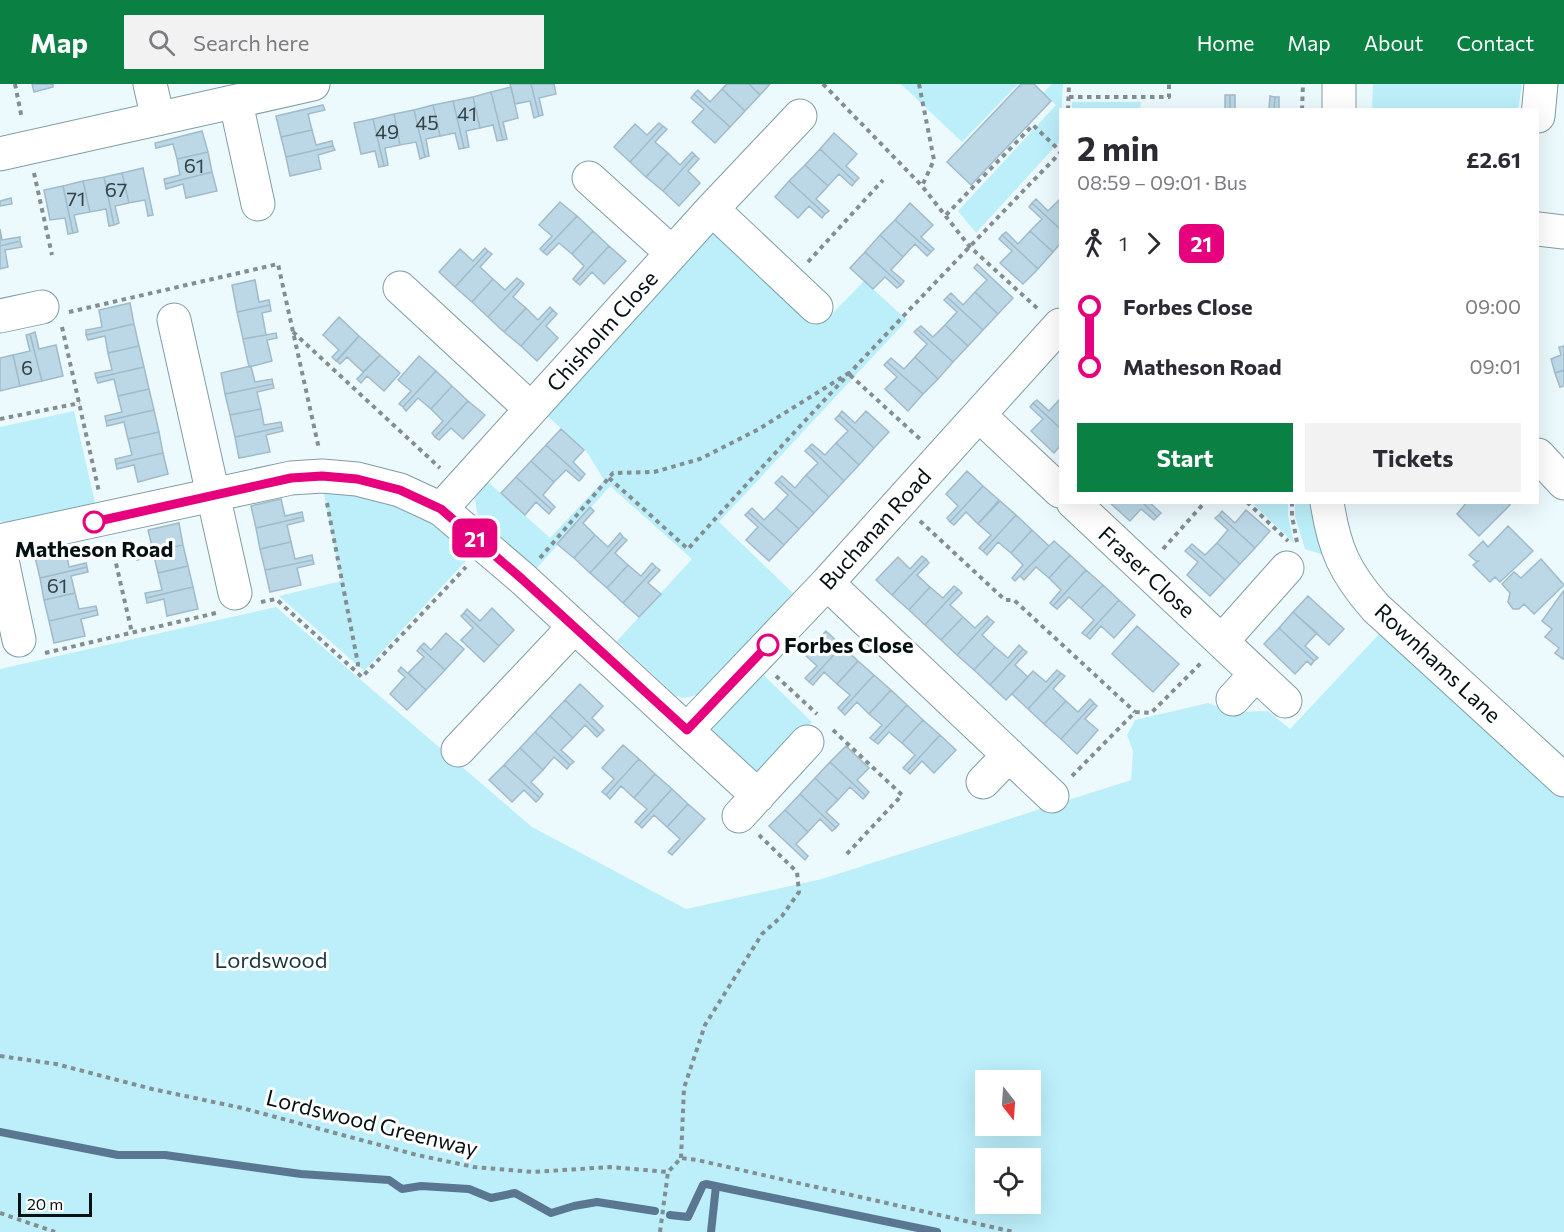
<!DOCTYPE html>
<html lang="en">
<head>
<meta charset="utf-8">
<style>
	body { margin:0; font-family:Commissioner,sans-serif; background:#f2f2f3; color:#2b2b33; height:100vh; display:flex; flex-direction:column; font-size:22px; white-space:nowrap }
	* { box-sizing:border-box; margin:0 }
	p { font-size:20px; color:#7c7c81 }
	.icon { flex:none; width:33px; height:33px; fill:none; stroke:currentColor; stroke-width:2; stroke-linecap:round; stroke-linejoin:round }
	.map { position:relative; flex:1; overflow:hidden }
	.sheet { position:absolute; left:1059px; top:24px; width:480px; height:396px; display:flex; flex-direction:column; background:#fff; border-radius:0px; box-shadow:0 6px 24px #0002 }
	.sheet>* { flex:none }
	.badge { padding:0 12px; border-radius:9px; font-size:21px; line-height:39px }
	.needle { width:39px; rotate:163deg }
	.buttons { position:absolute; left:975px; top:986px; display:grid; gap:12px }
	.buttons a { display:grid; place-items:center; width:66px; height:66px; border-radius:0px; background:#fff; box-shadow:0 6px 24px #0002; font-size:30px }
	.scale { position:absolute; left:18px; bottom:15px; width:74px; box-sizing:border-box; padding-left:6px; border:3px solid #051012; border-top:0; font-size:16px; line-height:21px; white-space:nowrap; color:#051012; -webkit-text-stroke:4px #fff; paint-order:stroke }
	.map>.badge { position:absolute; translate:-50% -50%; box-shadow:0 0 0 3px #fff }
	.legs { display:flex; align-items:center; gap:9px; height:66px; padding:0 18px; font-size:20px }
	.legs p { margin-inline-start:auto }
	.summary { display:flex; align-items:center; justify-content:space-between; height:102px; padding:0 18px }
	h1 { font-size:33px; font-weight:700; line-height:45px }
	.button { display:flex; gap:12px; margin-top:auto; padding:12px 18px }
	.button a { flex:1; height:69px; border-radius:0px; background:#0b8043; color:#fff; font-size:24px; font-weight:700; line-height:69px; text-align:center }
	.button a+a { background:#f2f2f3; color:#2b2b33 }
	ul { padding:0 18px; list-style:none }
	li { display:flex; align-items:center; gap:21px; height:60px; font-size:22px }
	li i { display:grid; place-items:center; width:9px; height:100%; margin:0 8px; background:currentColor }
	li i::after { content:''; width:15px; height:15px; margin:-8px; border:4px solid; border-radius:50%; background:#fff }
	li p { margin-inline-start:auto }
	li:first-child i { background:linear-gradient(#0000 50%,currentColor 0) }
	li:last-child i { background:linear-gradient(currentColor 50%,#0000 0) }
	header { display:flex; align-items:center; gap:36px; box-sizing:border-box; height:84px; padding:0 30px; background:#0b8043; color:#fff }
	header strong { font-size:28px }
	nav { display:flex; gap:33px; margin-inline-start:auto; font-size:21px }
	.search { width:420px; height:54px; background:#f2f2f3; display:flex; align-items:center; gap:15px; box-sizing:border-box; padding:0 21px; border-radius:0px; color:#7c7c81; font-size:22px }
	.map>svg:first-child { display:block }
	.green { fill:#bceffa; fill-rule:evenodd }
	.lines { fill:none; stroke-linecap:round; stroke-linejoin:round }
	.stream { stroke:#5a7691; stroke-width:8 }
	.building { fill:#bcd7e6; stroke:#a0bbc9; stroke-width:1.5 }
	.minor-casing { stroke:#7f9da4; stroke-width:35 }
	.path { stroke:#828e91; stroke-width:4; stroke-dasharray:4.5 4.5; stroke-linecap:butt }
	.minor { stroke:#fff; stroke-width:33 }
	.line-1-casing { stroke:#fff; stroke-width:14 }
	.line-1 { stroke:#e6007e; stroke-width:9 }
	.stop-1-dot { fill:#fff; stroke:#e6007e; stroke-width:3 }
	.labels { text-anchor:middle; stroke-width:6; stroke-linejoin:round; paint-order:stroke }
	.number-label { font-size:20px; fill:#334247 }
	.street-label { font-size:22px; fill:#051012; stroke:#fff }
	.stop-label { font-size:22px; font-weight:bold; fill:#051012; stroke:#fff }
	.park-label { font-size:22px; fill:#17373e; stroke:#fff }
</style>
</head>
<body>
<header>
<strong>Map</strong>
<div class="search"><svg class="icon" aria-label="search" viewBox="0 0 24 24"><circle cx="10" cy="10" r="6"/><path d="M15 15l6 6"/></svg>Search here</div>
<nav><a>Home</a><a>Map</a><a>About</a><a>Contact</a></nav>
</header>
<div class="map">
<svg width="1564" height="1148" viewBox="0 0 1564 1148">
	<rect width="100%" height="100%" fill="#edfafd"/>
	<path class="green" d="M901 0H1018L962 58Z
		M1052 0H1063L1060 57 976 149 958 127 1056 21 1043 9Z
		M1373 0H1521L1522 2 1518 25 1372 26Z
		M1072 18H1141L1140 25 1072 26Z
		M710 148 723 149 821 241 864 197 907 236 719 438 793 509 700 610 685 614 676 612 617 557 692 475 610 402 536 485 478 433 474 411 486 396 550 454 604 396 587 368 544 329Z
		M74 327 96 423 8 441 0 437V343Z
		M323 405 401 419 446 446 473 469 364 587 279 512 341 497Z
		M1252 419H1288V432L1294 459Z
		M1295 419H1317L1330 473 1305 465 1295 432Z
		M276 523 532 743 686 825 822 795 1131 696 1133 667 1127 651 1135 636 1208 619 1231 628 1268 627 1290 645 1382 547 1564 713V1148H0V585ZM986 996H1030V1041H986ZM986 1074H1030V1119H986Z
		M757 585 812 638 771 682 759 687 745 686 712 648 714 635Z"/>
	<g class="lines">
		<path class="stream" d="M0 1048 118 1071H165L301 1090 389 1096 402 1105 421 1102 469 1105 491 1114 515 1109 551 1129 574 1122 597 1118 655 1127
			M670 1131 688 1133 703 1101 706 1100 937 1148
			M711 1148 716 1102"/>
	</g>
	<path class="building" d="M32 0H53V3L34 8Z
		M510 0H531L539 32 534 34 530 17 515 20Z
		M531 0H554L556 10 539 14 543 31 539 32Z
		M727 0H749L760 11 745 27 722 5Z
		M749 0H770L760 11Z
		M1021 0H1034L1051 17 971 101 947 78Z
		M511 3 518 34 503 38 507 55 503 56 491 8Z
		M722 5 745 27 730 43 694 10 698 6 710 18Z
		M491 8 503 56 497 57 493 41 480 44 473 13Z
		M694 10 730 43 715 59 692 38 704 25 691 14Z
		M1225 11H1230V26H1225Z
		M1230 11H1235V26H1230Z
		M1270 12 1275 13 1274 26H1269Z
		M473 13 480 44 466 47 469 63 464 64 453 17Z
		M1275 13H1279V26H1274Z
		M453 17 464 64 459 65 455 49 440 52 433 21Z
		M323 21 325 26 308 30 312 46 281 53 276 32Z
		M433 21 440 52 426 55 429 72 425 73 414 26Z
		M414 26 425 73 420 75 416 58 400 61 394 30Z
		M394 30 400 61 385 64 388 81 384 82 373 35Z
		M373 35 384 82 379 83 375 67 361 70 354 39Z
		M659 39 663 42 630 78 614 63 635 40 647 51Z
		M663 42 667 45 655 58 668 69 646 93 630 78Z
		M312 46 316 61 332 57 333 62 286 73 281 53Z
		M202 47 208 68 177 75 173 60 156 64 155 59Z
		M834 49 857 70 846 82 859 94 855 98 820 65Z
		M333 62 335 66 318 71 321 85 290 92 286 73Z
		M820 65 855 98 852 102 839 90 828 102 805 81Z
		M208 68 212 88 165 100 164 95 180 91 177 75Z
		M692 68 695 71 663 107 646 93 668 69 680 81Z
		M695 71 699 75 688 87 700 99 679 122 663 107Z
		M805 81 828 102 816 115 829 127 825 130 789 97Z
		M143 84 153 131 148 132 145 116 129 119 122 89Z
		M212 88 217 107 186 114 183 100 166 105 165 100Z
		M122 89 129 119 115 122 119 139 114 141 104 93Z
		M104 93 114 141 109 142 106 125 90 128 83 97Z
		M83 97 90 128 74 131 78 148 73 149 63 102Z
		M789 97 825 130 822 134 809 122 798 134 775 113Z
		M63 102 73 149 68 150 65 134 50 136 44 106Z
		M11 114 12 120 0 122V117Z
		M1036 115 1048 127 1060 115V145L1032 119Z
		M560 118 577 132 543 168 540 165 552 152 539 141Z
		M910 119 933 141 921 153 934 165 931 168 895 136Z
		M1032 119 1060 145V160L1053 168 1030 147 1042 135 1029 123Z
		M577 132 593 147 572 170 559 159 547 171 543 168Z
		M895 136 931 168 927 172 915 160 903 173 880 151Z
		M0 145 2 156 20 153V157L0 162Z
		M593 147 609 162 576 198 573 195 584 182 572 170Z
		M1030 147 1053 168 1038 185 1002 151 1006 148 1018 160Z
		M880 151 903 173 891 186 904 197 901 201 865 168Z
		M1002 151 1038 185 1023 200 1000 179 1012 167 999 155Z
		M20 157 22 163 5 166 8 183 0 185V162Z
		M609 162 626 177 604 200 592 188 580 201 576 198Z
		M485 164 488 167 455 203 439 188 460 165 473 177Z
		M488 167 492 170 480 183 493 195 472 218 455 203Z
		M865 168 901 201 897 204 885 193 873 205 850 184Z
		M977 180 1013 214 998 230 975 208 987 196 974 184Z
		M517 194 521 197 488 233 472 218 493 195 505 206Z
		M255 196 259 218 269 216 270 221 237 228 232 201Z
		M521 197 524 200 513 213 526 224 504 248 488 233Z
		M975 208 998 230 983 246 947 213 951 209 963 221Z
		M947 213 983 246 968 262 945 241 957 228 944 216Z
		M130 219 134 240 86 251V246L102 243 99 226Z
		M270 221 271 227 262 229 266 251 243 255 237 228Z
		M550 223 553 226 521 262 504 248 526 224 538 236Z
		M553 226 557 230 546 242 558 254 537 277 521 262Z
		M339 233 359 252 336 277 332 273 339 266 323 251Z
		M134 240 139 262 108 269 105 252 88 256 86 251Z
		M945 241 968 262 953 278 917 245 921 242 933 253Z
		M917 245 953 278 938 295 915 273 927 260 914 248Z
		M35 248 39 265 56 261 63 292 42 297 30 250Z
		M276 249 277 254 267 256 272 277 249 283 243 255Z
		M30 250 42 297 20 302 13 271 30 267 26 251Z
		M359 252 380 271 363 288 347 273 340 280 337 277Z
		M139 262 144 283 96 294 95 289 112 286 108 269Z
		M1564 262V286L1555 289 1551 275 1561 271 1559 263Z
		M13 271 20 302 0 307V274Z
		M380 271 400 289 384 307 367 292 361 299 357 295Z
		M419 272 436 287 403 323 399 320 411 307 398 296Z
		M915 273 938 295 923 310 887 278 891 274 904 285Z
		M887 278 923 310 908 327 885 305 897 293 884 281Z
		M251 282 255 298 272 295 273 300 225 310 221 289Z
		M144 283 149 305 118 312 114 295 98 299 96 294Z
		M1564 286V302L1560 303 1555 289Z
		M436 287 452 302 431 325 418 314 406 327 403 323Z
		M273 300 274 304 257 308 261 325 230 331 225 310Z
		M452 302 468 317 435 353 432 349 443 337 431 325Z
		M149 305 154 326 106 337 105 332 122 328 118 312Z
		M1060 315V344L1033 319 1037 316 1049 327Z
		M468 317 485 331 463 355 451 344 439 356 435 353Z
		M1033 319 1060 344V362L1054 369 1031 347 1043 335 1030 323Z
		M261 325 264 341 281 338 282 343 235 353 230 331Z
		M154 326 159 348 128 355 124 338 107 342 106 337Z
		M842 327 855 339 866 327 889 348 874 364 839 331Z
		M839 331 874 364 859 381 836 359 848 347 835 335Z
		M282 343 283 347 266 351 270 368 239 374 235 353Z
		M561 345 584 366 573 378 585 390 582 394 546 361Z
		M159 348 163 369 116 380 115 375 132 371 128 355Z
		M836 359 859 381 844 397 809 363 812 360 825 371Z
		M546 361 582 394 579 397 566 386 554 398 531 377Z
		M809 363 844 397 829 413 806 391 818 379 805 367Z
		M163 369 168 390 138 398 134 381 117 385 116 380Z
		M531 377 554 398 543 411 555 423 552 426 516 393Z
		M967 387 983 402 950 438 947 434 958 422 946 410Z
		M806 391 829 413 814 429 778 396 782 392 795 404Z
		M516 393 552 426 549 430 536 418 525 431 501 409Z
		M778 396 814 429 799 445 776 424 788 411 775 399Z
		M983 402 1000 417 978 440 966 428 954 441 950 438Z
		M281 415 285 432 302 428 303 433 256 444 251 422Z
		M999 416 1016 431 983 467 979 464 991 451 978 440Z
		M1109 418H1142L1157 433 1154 436 1141 425 1130 437Z
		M1142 418H1149L1161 429 1157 433Z
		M1467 418H1508L1510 421 1479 452 1457 430Z
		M590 423 594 427 583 439 595 451 574 474 557 460Z
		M752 424 764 436 776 424 799 445 784 461 748 428Z
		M1246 426 1270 447 1255 464 1219 431 1222 427 1235 439Z
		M748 428 784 461 769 477 746 456 758 443 745 431Z
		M1016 431 1032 446 1011 469 998 458 987 471 983 467Z
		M1219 431 1255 464 1240 480 1217 459 1228 446 1215 434Z
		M303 433 304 437 287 441 291 458 260 465 256 444Z
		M179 439 183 461 136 471 135 466 152 462 148 446Z
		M1508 442 1533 467 1500 498 1495 493 1490 498 1473 481 1478 477H1476L1469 471 1483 457 1488 463Z
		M1032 446 1049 462 1015 497 1012 494 1023 481 1011 469Z
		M620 449 623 453 590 489 574 474 595 451 608 463Z
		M623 453 627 456 615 469 628 481 607 504 590 489Z
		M1054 457 1070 471 1049 494 1036 483 1024 496 1020 492Z
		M291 458 295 475 312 471 313 476 265 486 260 465Z
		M1217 459 1240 480 1225 496 1189 463 1192 460 1205 471Z
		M183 461 188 482 158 489 154 472 137 476 136 471Z
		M1189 463 1225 496 1210 512 1187 491 1198 478 1185 467Z
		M66 466 69 483 86 479 87 483 40 494 35 473Z
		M1070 471 1086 486 1053 522 1050 519 1061 506 1049 494Z
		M922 472 926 475 892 511 876 496 898 473 910 485Z
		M926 475 929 479 917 491 930 503 909 526 892 511Z
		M1541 475 1564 501 1534 530 1524 520 1519 525H1513L1508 518 1510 509 1502 500 1514 488 1521 494Z
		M313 476 314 480 297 484 301 501 270 508 265 486Z
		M652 479 656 483 623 519 607 504 628 481 641 492Z
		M188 482 193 503 146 514 145 509 162 506 158 489Z
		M87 483 88 488 71 492 75 509 44 516 40 494Z
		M656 483 660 486 648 499 661 510 639 533 623 519Z
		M1086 486 1103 501 1081 524 1069 513 1057 525 1053 522Z
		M1103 501 1119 516 1086 552 1082 549 1094 536 1081 524Z
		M954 502 958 505 925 541 909 526 930 503 943 514Z
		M193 503 198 525 167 532 164 515 147 519 146 514Z
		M958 505 962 509 950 521 963 533 941 556 925 541Z
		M1564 506V573L1563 575 1555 569 1559 564 1545 553 1552 545 1542 537Z
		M75 509 79 525 96 522 97 526 49 537 44 516Z
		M1308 512 1344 545 1329 561 1293 528Z
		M1119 516 1135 531 1114 554 1101 542 1090 555 1086 552Z
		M492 524 514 546 499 562 464 529 467 525 480 537Z
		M97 526 98 531 81 535 85 552 54 559 49 537Z
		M1293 528 1317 549 1305 562 1318 574 1314 577 1279 544Z
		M464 529 499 562 484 578 461 556 473 544 461 532Z
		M987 532 990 535 957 571 941 556 963 533 975 544Z
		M990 535 994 538 982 551 995 563 974 586 957 571Z
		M1137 542 1179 580 1153 608 1112 570Z
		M1279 544 1314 577 1311 581 1307 577 1295 590 1264 560Z
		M826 547 842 562 809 598 805 594 817 582 804 570Z
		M446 549 464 565 445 586 420 563 424 559 431 566Z
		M1019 561 1023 565 990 601 974 586 995 563 1008 574Z
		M842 562 858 577 837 600 824 588 813 601 809 598Z
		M420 563 445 586 426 606 408 589 424 573 417 567Z
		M1023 565 1027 568 1015 581 1028 593 1006 616 990 601Z
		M858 577 874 591 841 627 838 624 850 611 837 600Z
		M401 583 426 606 407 626 390 610 405 593 398 587Z
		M1057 586 1061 589 1028 625 1012 610 1033 587 1046 598Z
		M1061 589 1065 592 1053 605 1066 617 1044 640 1028 625Z
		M874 591 891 606 869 630 857 618 845 631 841 627Z
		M580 600 603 622 592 634 604 646 600 650 565 616Z
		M891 606 907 621 874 657 870 654 882 641 869 630Z
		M1090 615 1094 619 1061 655 1044 640 1066 617 1078 628Z
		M565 616 600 650 597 653 585 641 573 654 550 632Z
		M1094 619 1097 622 1085 635 1098 646 1077 670 1061 655Z
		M907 621 923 636 902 659 889 648 878 660 874 657Z
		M550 632 573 654 561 666 574 678 570 681 535 648Z
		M923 636 940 651 907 687 903 684 915 671 902 659Z
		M535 648 570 681 567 685 554 673 543 686 520 664Z
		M940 651 956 666 934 689 922 677 910 690 907 687Z
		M623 661 639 675 606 711 602 708 614 695 602 684Z
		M846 662 869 684 857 696 869 708 866 712 830 678Z
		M520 664 543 686 531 698 543 710 540 714 504 681Z
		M639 675 655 690 634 714 621 702 610 715 606 711Z
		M830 678 866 712 863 715 850 703 838 716 815 694Z
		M504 681 540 714 536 718 524 706 512 718 489 696Z
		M655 690 672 705 639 741 635 738 647 725 634 714Z
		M815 694 838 716 826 728 839 740 836 744 800 710Z
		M672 705 688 720 667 743 654 731 642 744 639 741Z
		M800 710 836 744 832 747 820 735 808 748 785 726Z
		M688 720 705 735 672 771 668 768 680 755 667 743Z
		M785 726 808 748 796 760 808 772 805 776 769 742Z"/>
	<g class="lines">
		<g class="minor-casing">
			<path id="minor" d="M150 0 158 35
				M236 19 258 120
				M1339 26V0
				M1538 32 1541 0
				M0 70 313 0
				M589 94 672 169
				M712 125 816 223
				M1538 145 1564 148
				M400 204 531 325
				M0 232 42 223
				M174 236 235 509
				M980 332 1060 407
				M1538 371 1564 399
				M1073 418 1285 617
				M1327 418C1334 465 1345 489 1376 524L1564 696
				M441 425 712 125 800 32
				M0 457 291 394 322 392 357 395 400 406 441 425 522 494 758 712
				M0 467 19 556
				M827 499 1052 712
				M1222 557 1287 484
				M1233 615 1256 590
				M687 646 827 499 1060 241
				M458 666 573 544
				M983 698 1009 671
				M739 732 807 658"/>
		</g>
		<path class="path" d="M15 0 22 35
			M823 0 922 102 970 163 1038 225
			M919 0 934 76 922 102
			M1069 13H1169V0
			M1068 26 1069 0
			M1302 26 1303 0
			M34 89 52 171
			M946 131 1033 41 1060 67
			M808 178 883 96
			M69 228 278 180 319 365
			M62 243 99 408
			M293 248 440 384
			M850 291 920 355
			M0 335 80 319
			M609 394 688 465C809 330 934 199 1060 69
			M1247 418 1288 457
			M1292 418V432L1297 458
			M327 419 358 580 357 587
			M920 437 1005 516H1014L1135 628
			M112 462 132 549
			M1163 465 1205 418
			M540 474 613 389 654 388 700 375 759 345 852 287
			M261 518 276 515 362 593 466 483
			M45 569 216 529
			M776 592 817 630
			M833 646 902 711 844 773
			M1072 692 1135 628 1151 629 1203 577
			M0 972 56 980 152 1005 242 1024 417 1071 474 1083 533 1088 610 1083 668 1088 681 1074 697 1076 1014 1148
			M681 1074 684 1004 705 941 762 850 782 832 799 808 797 788 759 751
			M0 1129 55 1148
			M660 1148 668 1088"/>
		<use href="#minor" class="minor"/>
	</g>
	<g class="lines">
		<g class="line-1-casing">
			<path id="line-1" d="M94 438 291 394 322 392 357 395 400 406 441 425 522 495 687 646 768 561"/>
		</g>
		<use href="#line-1" class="line-1"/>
	</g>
	<g class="stop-1-dot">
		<circle cx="94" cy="438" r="10"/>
		<circle cx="768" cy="561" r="10"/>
	</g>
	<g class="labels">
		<g class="number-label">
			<text x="467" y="37">41</text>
			<text x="427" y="46">45</text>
			<text x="387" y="55">49</text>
			<text x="194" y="89">61</text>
			<text x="116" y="113">67</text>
			<text x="76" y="122">71</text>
			<text x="27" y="291">6</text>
			<text x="57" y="509">61</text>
		</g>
		<g class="street-label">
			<text transform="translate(602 247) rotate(-48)" y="8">Chisholm Close</text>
			<text transform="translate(875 445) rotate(-48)" y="8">Buchanan Road</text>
			<text transform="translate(1147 488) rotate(43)" y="8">Fraser Close</text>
			<text transform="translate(1438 579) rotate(43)" y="8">Rownhams Lane</text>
			<text transform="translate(372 1039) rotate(14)" y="8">Lordswood Greenway</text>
		</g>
		<g class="stop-label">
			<text x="94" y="473">Matheson Road</text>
			<text x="784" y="569" text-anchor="start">Forbes Close</text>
		</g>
		<g class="park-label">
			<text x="271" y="884">Lordswood</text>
		</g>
	</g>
</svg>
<div class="buttons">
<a><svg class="needle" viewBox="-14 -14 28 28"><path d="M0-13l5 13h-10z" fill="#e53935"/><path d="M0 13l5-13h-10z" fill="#7c7c81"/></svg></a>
<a><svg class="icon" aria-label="locate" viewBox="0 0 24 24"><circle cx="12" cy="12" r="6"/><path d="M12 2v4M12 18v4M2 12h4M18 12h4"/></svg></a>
</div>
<div class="scale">20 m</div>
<b class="badge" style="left:475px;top:454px;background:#e6007e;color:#fff">21</b>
<section class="sheet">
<div class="summary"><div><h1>2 min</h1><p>08:59 – 09:01 · Bus</p></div><b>£2.61</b></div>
<div class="legs"><svg class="icon" aria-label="walk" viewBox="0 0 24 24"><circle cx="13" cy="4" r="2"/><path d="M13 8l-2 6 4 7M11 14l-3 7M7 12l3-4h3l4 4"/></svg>1<svg class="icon" aria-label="forward" viewBox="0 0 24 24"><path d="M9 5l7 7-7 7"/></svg><b class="badge" style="background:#e6007e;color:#fff">21</b></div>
<ul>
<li><i style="color:#e6007e"></i><b>Forbes Close</b><p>09:00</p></li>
<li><i style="color:#e6007e"></i><b>Matheson Road</b><p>09:01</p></li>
</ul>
<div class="button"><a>Start</a><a>Tickets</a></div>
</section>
</div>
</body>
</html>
